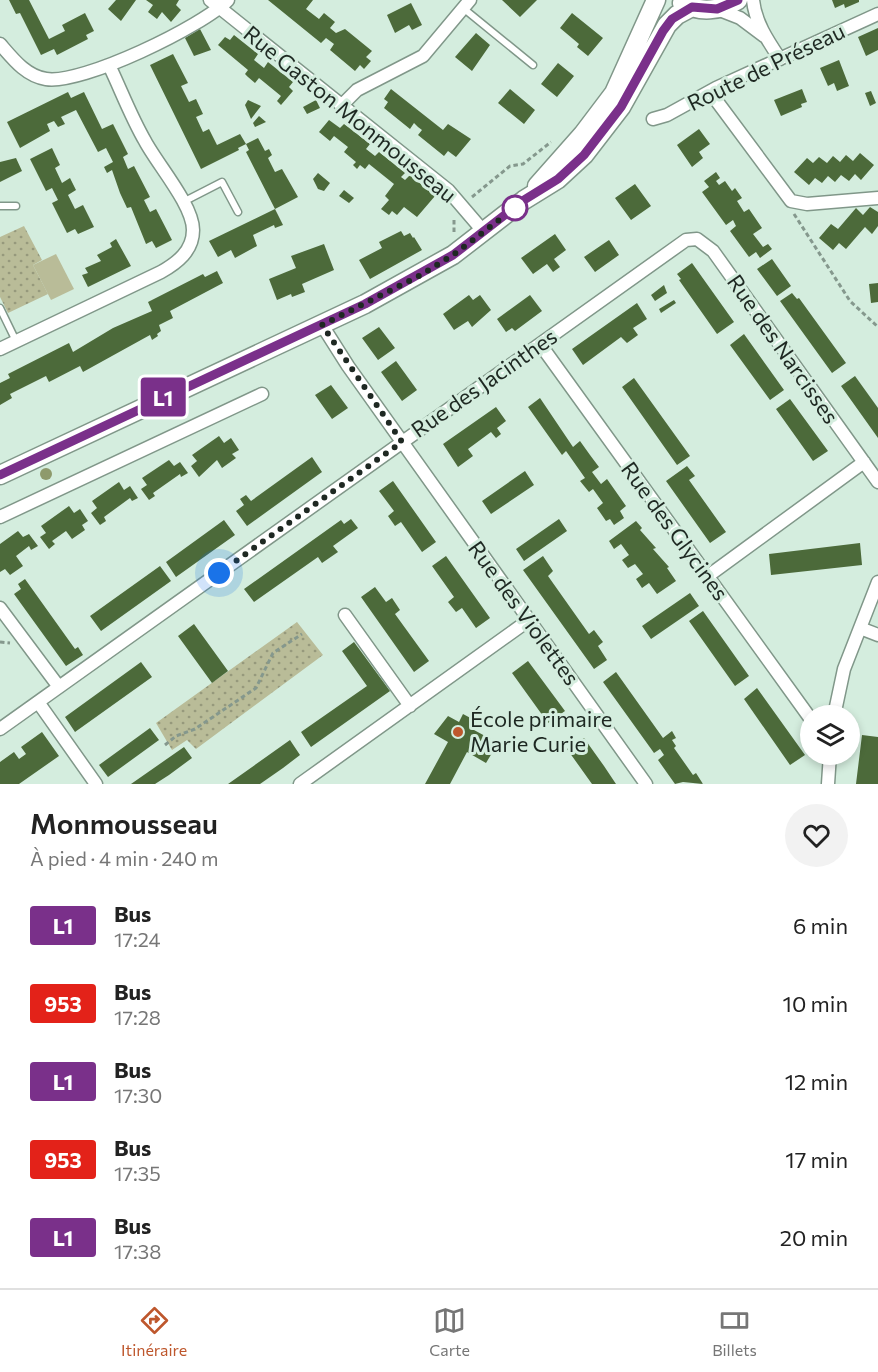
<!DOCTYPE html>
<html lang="fr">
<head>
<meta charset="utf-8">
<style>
	body { margin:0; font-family:Commissioner,sans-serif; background:#f2f2f2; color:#222; height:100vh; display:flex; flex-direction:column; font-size:22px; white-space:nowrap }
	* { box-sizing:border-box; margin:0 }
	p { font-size:20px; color:#767676 }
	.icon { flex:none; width:33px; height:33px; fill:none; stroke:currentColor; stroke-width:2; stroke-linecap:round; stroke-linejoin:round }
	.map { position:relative; height:784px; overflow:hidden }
	.side { display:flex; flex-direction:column; background:#fff; flex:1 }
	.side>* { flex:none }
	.badge { padding:0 12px; border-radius:4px; font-size:21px; line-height:39px }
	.tools { position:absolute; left:800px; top:705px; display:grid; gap:12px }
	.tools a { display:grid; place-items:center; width:60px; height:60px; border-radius:50%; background:#fff; box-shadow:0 3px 9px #0003; font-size:30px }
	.you { position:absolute; width:30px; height:30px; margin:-15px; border:4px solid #fff; border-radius:50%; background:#1a73e8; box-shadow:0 0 0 9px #1a73e833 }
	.map>.badge { position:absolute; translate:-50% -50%; box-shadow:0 0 0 3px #fff }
	.round { display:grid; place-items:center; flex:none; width:63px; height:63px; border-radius:32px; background:#f2f2f2 }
	.headline { display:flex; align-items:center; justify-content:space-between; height:102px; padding:0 30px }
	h1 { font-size:28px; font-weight:600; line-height:45px }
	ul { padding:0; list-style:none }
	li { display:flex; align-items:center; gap:18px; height:78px; padding:0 30px }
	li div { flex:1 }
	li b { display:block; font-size:22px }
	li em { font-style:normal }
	li .badge { min-width:66px; font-weight:700; text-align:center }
	.tab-bar { display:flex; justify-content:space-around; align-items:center; height:84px; border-top:2px solid #e0e0e0; background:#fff; font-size:16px; color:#767676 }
	.tab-bar a { display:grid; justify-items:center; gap:3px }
	.tab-bar .selected { color:#be572d }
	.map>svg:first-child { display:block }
	.grass { fill:url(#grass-dots) }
	.park { fill:#b9bc98 }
	.building { fill:#4c6a3a }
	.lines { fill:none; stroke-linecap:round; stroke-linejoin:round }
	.lane-casing { stroke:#809789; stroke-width:9 }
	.street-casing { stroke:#809789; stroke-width:15 }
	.secondary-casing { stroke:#809789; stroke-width:21 }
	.path { stroke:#85988d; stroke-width:3; stroke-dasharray:4.5 3; stroke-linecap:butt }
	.lane { stroke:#fff; stroke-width:6 }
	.street { stroke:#fff; stroke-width:12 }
	.secondary { stroke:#fff; stroke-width:18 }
	.tree { fill:#8e9a6c }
	.line-casing { stroke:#fff; stroke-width:14 }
	.line { stroke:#7a308a; stroke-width:9 }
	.walk { stroke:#1e2822; stroke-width:6; stroke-dasharray:0 10.8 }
	.stop-dot { fill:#fff; stroke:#7a308a; stroke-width:3 }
	.poi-dot { fill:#be572d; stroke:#d4edde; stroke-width:2 }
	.labels { text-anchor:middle; stroke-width:6; stroke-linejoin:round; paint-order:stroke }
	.street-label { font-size:22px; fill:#1e2822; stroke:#d4edde }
	.poi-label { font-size:22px; fill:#1e2822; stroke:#d4edde; text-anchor:start }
</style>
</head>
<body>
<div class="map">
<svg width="878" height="784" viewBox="0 0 878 784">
	<defs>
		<pattern id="grass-dots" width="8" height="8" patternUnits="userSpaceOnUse" patternTransform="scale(1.5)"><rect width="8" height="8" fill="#b9bc98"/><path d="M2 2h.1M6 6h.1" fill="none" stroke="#96997c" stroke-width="1.8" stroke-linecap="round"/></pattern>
	</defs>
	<rect width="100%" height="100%" fill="#d4edde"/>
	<path class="grass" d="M24 226 42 260 33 265 48 294 8 313 0 297V237Z
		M297 622 323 655 196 749 187 740 172 750 156 723Z"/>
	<path class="park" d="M56 254 74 289 51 300 33 265Z"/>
	<path class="building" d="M9 0H29L49 39 65 31 62 25 85 13 94 31 86 35 88 39 57 55 54 49 41 55 20 13 16 14Z
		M116 0H136L121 21 108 9Z
		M146 0H179L176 5 181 10 171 22 162 12 157 19 148 12 153 5Z
		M268 0H313L306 9 319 19 324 13 335 22 330 28 336 33 345 29 372 51 366 57 371 61 364 69 360 65 355 71 330 50 334 44 326 38 321 43Z
		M502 0H537L520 17Z
		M832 0H859V2L845 8 844 4 835 8Z
		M411 3 422 25 412 30 409 25 395 33 387 15Z
		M572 13 603 38 588 56 577 47 579 44 560 28Z
		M878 28V50L866 56 858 37Z
		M200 29 211 50 194 56 185 38Z
		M476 33 490 45 472 71 455 57Z
		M234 35 258 54 254 60 264 68 268 62 293 82 289 87 293 91 281 105 277 101 281 96 259 78 255 83 248 77 245 74 248 70 218 45 225 37 230 40Z
		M173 54 188 83 181 86 189 102 196 99 203 114 196 117 203 132 209 129 217 145 240 134 246 144 238 148 239 150 201 169 150 65Z
		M839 60 849 86 837 91 834 83 828 86 820 68Z
		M558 63 574 76 557 97 541 84Z
		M391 89 443 130 448 124 471 139 456 157 448 151 444 156 418 135 422 130 418 127 414 123 410 129 384 108 388 102 384 99Z
		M510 89 535 110 524 124 498 103Z
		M802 89 807 102 801 104 802 107 781 116 774 100Z
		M871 91 876 103 870 106 865 93Z
		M68 92 71 98 84 92 102 129 113 124 128 154 123 157 128 169 134 166 150 197 144 200 150 212 156 209 172 240 156 248 152 241 146 244 131 207 127 208 120 193 112 170 107 173 104 167 113 162 106 148 98 152 76 110 61 117 65 124 58 127 54 121 47 124 50 131 20 148 7 122Z
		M248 100 261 106 251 119 245 105Z
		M316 100 320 108 307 114 303 107Z
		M259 116 266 122 255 127 253 123Z
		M329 120 340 128 344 124 370 144 366 149 375 156 379 152 405 173 401 177 405 180 410 175 435 196 417 217 404 207 397 215 392 211 389 215 381 209 389 200 385 196 394 184 369 164 365 169 360 165 357 169 353 165 356 162 344 152 348 147 334 136 330 141 319 132Z
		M699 129 710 144 699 152 703 158 692 167 677 145Z
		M258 138 265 151 269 149 272 155 268 158 275 172 282 169 298 197 275 209 246 152 249 150 246 144Z
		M52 148 60 165 55 168 62 183 70 178 76 190 68 195 75 209 83 205 94 227 78 234 75 229 67 233 52 203 58 200 52 188 46 191 30 159Z
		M860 153 874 165 861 180 855 174 849 181 841 175 835 182 828 176 822 183 815 178 809 185 794 172 807 158 813 163 819 157 827 163 833 156 840 162 846 155 853 161Z
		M16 158 22 171 0 182V162Z
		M716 172 720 178 716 181 719 185 725 181 732 191 735 188 742 198 737 201 744 212 749 209 762 228 753 234 763 247 768 244 772 249 760 258 756 252 749 257 730 231 736 226 733 220 726 225 702 192 709 187 704 181Z
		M318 173 330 183 324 191 318 189 313 179Z
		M635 184 651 206 631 220 615 198Z
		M344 190 354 198 349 203 339 196Z
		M870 207 878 212V226L872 234 865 227 846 249 839 243 833 250 819 238 831 224 838 229 856 208 863 215Z
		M275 209 283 225 275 228 274 225 253 235 257 246 235 258 231 250 218 257 209 241Z
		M401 231 404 236 410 233 413 238 414 237 422 250 370 279 359 260 382 248 379 242Z
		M555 234 566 250 554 259 560 267 553 272 547 264 533 274 521 258Z
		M116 239 131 266 88 287 82 275 88 273 85 268 101 261 97 255 112 247 110 243Z
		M609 240 619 255 595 272 584 257Z
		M324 244 334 270 302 284 305 292 292 297 291 294 277 300 269 279 296 268 291 256Z
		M772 259 791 286 777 296 757 269Z
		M692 263 734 322 717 334 679 280 681 279 677 274Z
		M217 271 223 283 170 311 173 318 159 325 161 331 157 334 158 336 152 340 150 335 83 372 80 366 49 382 46 376 10 394 12 398 0 405V383L10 378 8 374 69 343 73 352 113 328 152 311 148 302 203 274 205 277Z
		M878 283V302L871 303 869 284Z
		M664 285 667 293 655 301 651 295Z
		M792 293 797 299 799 298 846 363 832 373 780 301Z
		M469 295 473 300 480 295 491 310 472 327 468 321 454 330 443 314Z
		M530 295 542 311 515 331 512 328 506 332 497 319Z
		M674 300 676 303 661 313 659 309Z
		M637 303 647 319 633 328 638 335 627 343 621 337 583 365 572 349Z
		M379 327 395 348 378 360 362 338Z
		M744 334 784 390 770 400 730 345Z
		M396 361 417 390 402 401 381 372Z
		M855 376 878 408V438L841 386Z
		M634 378 690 456 677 465 622 387Z
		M331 385 348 408 332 419 315 395Z
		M540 398 573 447 580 441 590 455 599 467 592 472 601 484 607 479 626 506 620 511 624 518 614 525 610 519 606 521 597 508 603 503 593 489 589 492 580 481 585 478 566 451 562 455 528 407Z
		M790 399 828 451 813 461 776 409Z
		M496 407 506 421 497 428 501 434 496 438 491 432 468 449 473 456 458 467 443 444Z
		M219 436 224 443 231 438 239 450 232 454 236 458 222 468 217 460 199 477 191 466 197 461 192 455Z
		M312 457 322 472 247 526 236 511 244 505 240 499 246 495 251 501Z
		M169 460 174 466 180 462 188 473 181 477 180 474 153 493 155 496 149 500 141 489 147 485 142 478Z
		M687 466 695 476 689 480 726 532 710 543 666 481Z
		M525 471 534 485 491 514 482 501Z
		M393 481 436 542 422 552 401 522 395 526 388 516 394 511 379 491Z
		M119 482 124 490 130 486 138 498 132 501 130 498 104 517 106 521 100 525 91 513 97 508 92 501Z
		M69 506 74 513 80 509 88 521 82 525 85 530 72 539 66 531 52 541 55 544 49 549 40 537 46 533 41 526Z
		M351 519 358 528 333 546 338 552 322 563 318 557 254 602 244 589 341 520 344 524Z
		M559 519 567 531 524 561 516 549Z
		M224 520 235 535 176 577 166 562Z
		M636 521 642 528 640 530 656 548 653 549 669 567 667 568 676 581 657 594 649 583 642 588 636 579 643 574 635 564 628 568 622 560 629 555 621 544 614 549 609 541Z
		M18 531 23 537 29 534 38 546 31 550 29 546 16 556 23 566 10 575 5 569 0 572V544Z
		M860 543 862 565 771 575 769 554Z
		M446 556 490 618 476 628 462 608 456 612 448 602 454 597 432 566Z
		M543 556 553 571 548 576 589 634 594 630 603 642 598 646 607 660 594 669 523 570Z
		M160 566 171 581 101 631 90 616Z
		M25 579 75 649 78 647 83 655 66 666 14 594 21 589 18 584Z
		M375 587 386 602 392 598 400 610 395 614 429 661 414 672 361 597Z
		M690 593 699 606 651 639 642 626Z
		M703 611 749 676 735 686 689 621Z
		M194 624 228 671 212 683 178 636Z
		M354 642 390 691 311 747 301 732 367 686 342 651Z
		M528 661 565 711 548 723 512 673Z
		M141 662 152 677 75 732 65 717Z
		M616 672 663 738 672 731 676 738 672 740 676 746 674 748 693 775 696 773 703 784 683 782 675 784 658 760 664 755 660 749 654 753 603 682Z
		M757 688 805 755 790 765 744 699Z
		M463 714 478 722 474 730 498 743 486 763 467 752 450 784H425L448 742 434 734 448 716 459 722Z
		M150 728 159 740 108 777 99 765Z
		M42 732 59 756 19 784H0V762L14 752 19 759 26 754 21 747Z
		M862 735 878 737V784H856Z
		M584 738 604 766 616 784H592L567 749Z
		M290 740 300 755 283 768 260 784H228Z
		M184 747 192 758 169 775 155 784H131Z"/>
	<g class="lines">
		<g class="lane-casing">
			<path id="lane" d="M463 8 533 65
				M183 202 222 182 238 212
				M0 206H16
				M0 308 16 341"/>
		</g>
		<g class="street-casing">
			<path id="street" d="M210 0 448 190 484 232
				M753 0C755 22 768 41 780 59
				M717 9 740 18 764 36
				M0 44C13 59 26 76 46 79 82 85 203 26 228 0
				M710 92 791 201 807 204 878 198
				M341 106 357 90 423 56 470 0
				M653 119 667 115 716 88 878 14
				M322 325 348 366 646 784
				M540 344 810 718
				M0 349 161 272C177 263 193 251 193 230 193 205 157 164 145 141 131 117 121 90 109 65
				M0 517 262 394
				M708 576 864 462
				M0 608 59 687
				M345 615 410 706
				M860 628 878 635
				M38 702 96 784
				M834 716 844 669 878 582
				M0 729 686 240 697 239 713 251 878 482
				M300 784 529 620
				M828 784 830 754"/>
		</g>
		<g class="secondary-casing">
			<path id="secondary" d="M682 3C700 13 720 11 738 0
				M537 186 583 134 614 93 656 0
				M0 475 365 304 453 255 524 200 558 179 584 155 621 107 667 25 677 15 692 7"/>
		</g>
		<path class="path" d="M472 197 510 166 523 164 551 142
			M794 214 850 301 878 327
			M454 232V217
			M0 642 10 643
			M165 745 176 736 195 729 256 688 273 653 302 634"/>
		<use href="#lane" class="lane"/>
		<use href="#street" class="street"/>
		<use href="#secondary" class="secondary"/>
	</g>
	<circle class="tree" cx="46" cy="474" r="6"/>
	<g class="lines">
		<g class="line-casing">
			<path id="line" d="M0 475 365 304 453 255 524 200 558 179 584 155 621 107 663 31 672 19 692 7 717 9 738 0"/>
		</g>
		<use href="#line" class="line"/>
		<path class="walk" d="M219 573 402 442 322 325 419 276 453 255 515 208"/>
	</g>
	<circle class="stop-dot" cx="515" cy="208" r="12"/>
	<circle class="poi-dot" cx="458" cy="732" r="6"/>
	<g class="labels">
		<g class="street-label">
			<text transform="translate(766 67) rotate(-26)" y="8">Route de Préseau</text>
			<text transform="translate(350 114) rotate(39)" y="8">Rue Gaston Monmousseau</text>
			<text transform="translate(783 349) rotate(55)" y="8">Rue des Narcisses</text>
			<text transform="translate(484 383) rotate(-35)" y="8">Rue des Jacinthes</text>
			<text transform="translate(675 531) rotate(54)" y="8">Rue des Glycines</text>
			<text transform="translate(524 613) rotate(54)" y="8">Rue des Violettes</text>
		</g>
		<g class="poi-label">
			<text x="470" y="727">École primaire<tspan x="470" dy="25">Marie Curie</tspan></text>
		</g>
	</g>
</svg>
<div class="tools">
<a><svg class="icon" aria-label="layers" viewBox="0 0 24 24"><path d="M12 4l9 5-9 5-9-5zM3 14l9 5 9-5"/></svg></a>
</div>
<div class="you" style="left:219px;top:573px"></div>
<b class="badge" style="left:163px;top:397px;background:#7a308a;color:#fff">L1</b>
</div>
<section class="side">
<div class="headline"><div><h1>Monmousseau</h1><p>À pied · 4 min · 240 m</p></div><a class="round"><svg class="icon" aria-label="heart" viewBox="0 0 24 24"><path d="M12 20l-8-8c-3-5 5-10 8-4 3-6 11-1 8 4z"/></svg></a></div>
<ul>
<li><span class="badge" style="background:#7a308a;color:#fff">L1</span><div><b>Bus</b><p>17:24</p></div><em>6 min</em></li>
<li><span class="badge" style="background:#e32219;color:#fff">953</span><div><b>Bus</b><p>17:28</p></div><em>10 min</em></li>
<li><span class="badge" style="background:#7a308a;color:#fff">L1</span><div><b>Bus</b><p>17:30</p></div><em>12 min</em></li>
<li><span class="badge" style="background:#e32219;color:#fff">953</span><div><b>Bus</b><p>17:35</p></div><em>17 min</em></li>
<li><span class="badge" style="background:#7a308a;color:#fff">L1</span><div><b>Bus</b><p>17:38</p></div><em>20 min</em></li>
</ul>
</section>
<nav class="tab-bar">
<a class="selected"><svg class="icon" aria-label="directions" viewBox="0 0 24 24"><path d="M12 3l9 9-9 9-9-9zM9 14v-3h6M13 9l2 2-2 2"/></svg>Itinéraire</a>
<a><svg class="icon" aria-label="map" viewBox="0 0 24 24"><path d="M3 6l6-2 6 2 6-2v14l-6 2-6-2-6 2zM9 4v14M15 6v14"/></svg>Carte</a>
<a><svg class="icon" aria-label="tickets" viewBox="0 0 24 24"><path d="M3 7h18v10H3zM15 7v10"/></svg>Billets</a>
</nav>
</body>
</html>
